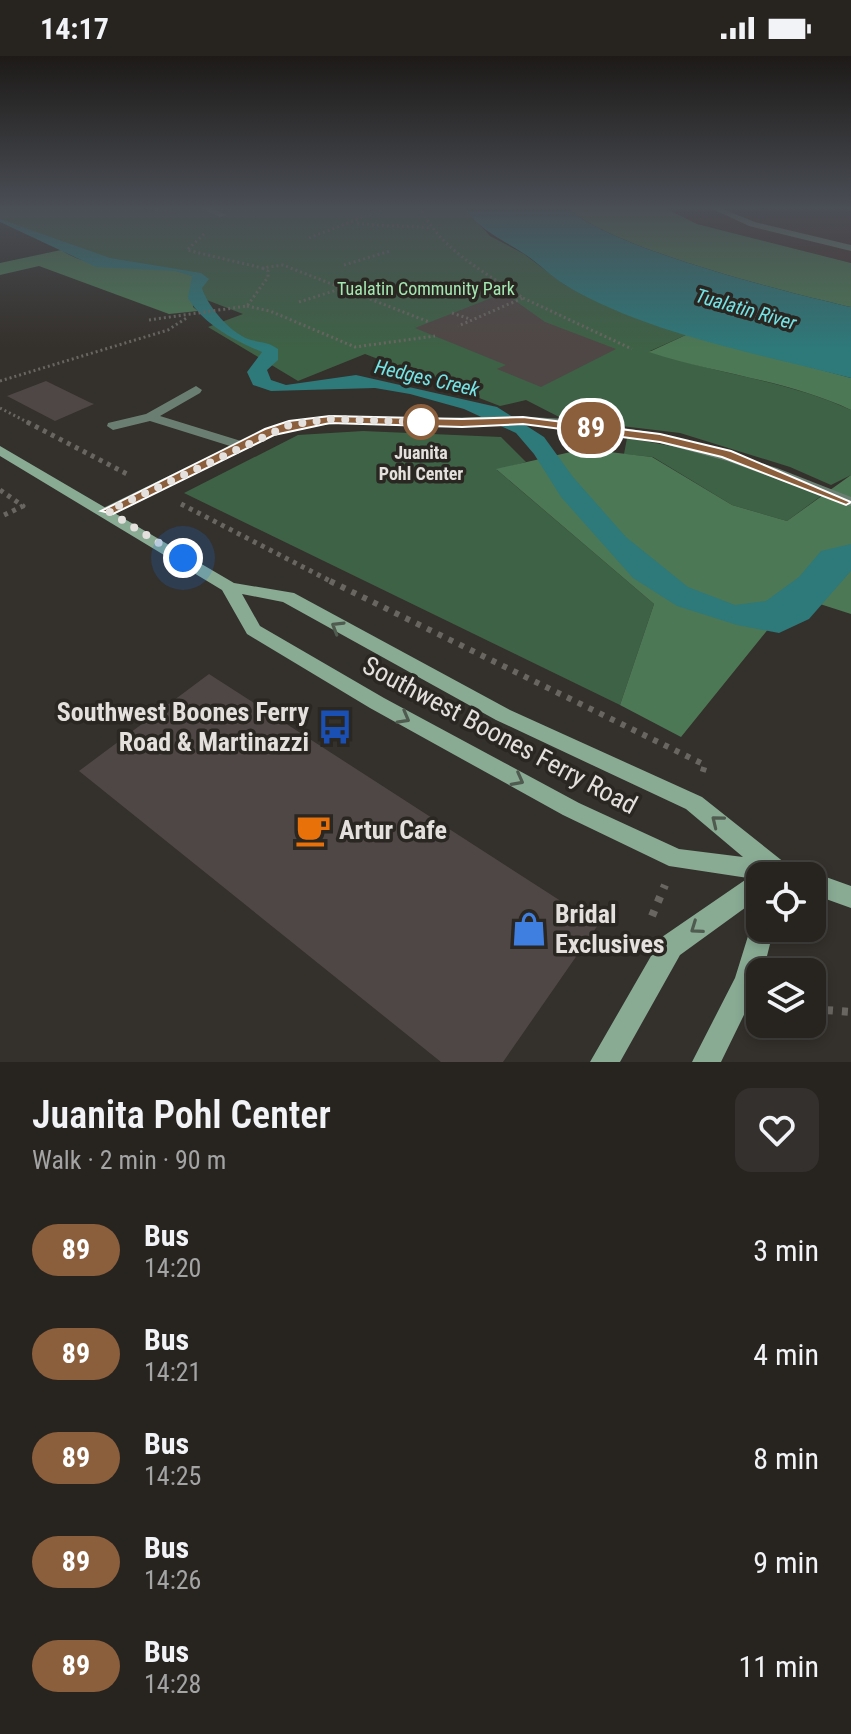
<!DOCTYPE html>
<html lang="en">
<head>
<meta charset="utf-8">
<style>
	body { margin:0; font-family:"Roboto Condensed",sans-serif; background:#33302d; color:#f1f3f6; height:100vh; display:flex; flex-direction:column; font-size:30px; white-space:nowrap }
	* { box-sizing:border-box; margin:0 }
	p { font-size:26px; color:#a4a4a5 }
	.icon { flex:none; width:44px; height:44px; fill:none; stroke:currentColor; stroke-width:2; stroke-linecap:round; stroke-linejoin:round }
	.map { position:relative; height:1006px; overflow:hidden }
	.panel { display:flex; flex-direction:column; background:#272420; flex:1 }
	.panel>* { flex:none }
	.badge { padding:0 16px; border-radius:26px; font-size:28px; line-height:52px }
	.tools { position:absolute; left:746px; top:806px; display:grid; gap:16px }
	.tools a { display:grid; place-items:center; width:80px; height:80px; border-radius:16px; background:#272420; box-shadow:0 4px 12px #0003,0 0 0 2px #43413e; font-size:40px }
	.you { position:absolute; width:40px; height:40px; margin:-20px; border:6px solid #fff; border-radius:50%; background:#1a73e8; box-shadow:0 0 0 12px #1a73e833 }
	.map>.badge { position:absolute; translate:-50% -50%; box-shadow:0 0 0 4px #fff }
	.round { display:grid; place-items:center; flex:none; width:84px; height:84px; border-radius:16px; background:#33302d }
	.head { display:flex; align-items:center; justify-content:space-between; height:136px; padding:0 32px }
	h1 { font-size:38px; font-weight:600; line-height:60px }
	ul { padding:0; list-style:none }
	li { display:flex; align-items:center; gap:24px; height:104px; padding:0 32px }
	li div { flex:1 }
	li b { display:block; font-size:30px }
	li em { font-style:normal }
	li .badge { min-width:88px; font-weight:700; text-align:center }
	.status { display:flex; justify-content:space-between; align-items:center; height:56px; padding:0 40px; background:#272420; direction:ltr }
	.status svg { height:22px; fill:currentColor }
	.map>svg:first-child { display:block }
	.industrial { fill:#47332f }
	.green { fill:#3e6246 }
	.forest { fill:#4c7855 }
	.water { fill:#2e797a }
	.building { fill:#4f4745 }
	.lines { fill:none; stroke-linecap:round; stroke-linejoin:round }
	.path-far3 { stroke:#696661; stroke-width:3; stroke-dasharray:2 3; stroke-linecap:butt }
	.path-far2 { stroke:#696661; stroke-width:5; stroke-dasharray:4 5; stroke-linecap:butt }
	.path-far1 { stroke:#696661; stroke-width:6; stroke-dasharray:5 7; stroke-linecap:butt }
	.path { stroke:#696661; stroke-width:8; stroke-dasharray:6 9; stroke-linecap:butt }
	.lane { fill:#6a7f71; fill-rule:evenodd }
	.secondary { fill:#89ab94; fill-rule:evenodd }
	.oneway { stroke:#505b50 }
	.line { fill:#8b5e3c; stroke:#fff; stroke-width:2 }
	.walk { stroke:#e3e0dd; stroke-width:8; stroke-dasharray:0 14.4 }
	.stop-dot { fill:#fff; stroke:#8b5e3c; stroke-width:4 }
	.labels { text-anchor:middle; stroke-width:7; stroke-linejoin:round; paint-order:stroke }
	.far-park-label { font-size:18px; fill:#a4e8b1; stroke:#2a2622 }
	.far-stop-label { font-size:18px; font-weight:bold; fill:#e3e0dd; stroke:#2a2622 }
	.far-water-label { font-size:20px; font-style:italic; fill:#74e4e6; stroke:#2a2622 }
	.near-poi-label { font-size:26px; font-weight:bold; fill:#e3e0dd; stroke:#2a2622; text-anchor:start }
	.near-street-label { font-size:26px; fill:#e3e0dd; stroke:#2a2622 }
</style>
</head>
<body>
<div class="status"><b>14:17</b><svg viewBox="0 0 49 12"><path d="M0 12V9h3v3zM5 12V6h3v6zM10 12V3h3v9zM15 12V0h3v12zM26 1h20v11H26zM47 4h2v5h-2z"/></svg></div>
<div class="map">
<svg width="851" height="1006" viewBox="0 0 851 1006">
	<rect width="100%" height="100%" fill="#34302b"/>
	<path class="industrial" d="M663 151H851V207L697 168Z"/>
	<path class="green" d="M0 151H464L490 180 524 198 565 229 616 253 688 278 650 295C718 319 786 324 851 354V419L831 429 790 411 680 377 563 363 526 344 500 350 365 298 298 325 208 271 243 258 0 164Z
		M363 375 501 381 526 406 497 414 654 548 620 649 184 437 298 379Z
		M627 382 716 398 825 437 787 465 732 449 653 401 624 398Z"/>
	<path class="forest" d="M567 151H663L697 168 851 207V251C790 237 608 192 567 151Z
		M61 194C104 222 148 202 192 220L193 251 198 255 169 258 39 210 0 219V207Z
		M688 278 851 322V354C787 324 716 318 649 296Z
		M584 393 652 401 732 449 787 465 851 419V558L795 540 681 681 620 649 654 548 496 413Z"/>
	<path class="water" d="M464 151H567C608 192 790 237 851 251V322C757 297 650 279 565 229 551 220 539 208 526 199 502 183 481 176 464 151Z
		M0 163 110 202 201 217 209 223 202 232C208 251 230 276 248 283 260 287 267 285 278 293V304L267 314 271 324 286 329 356 319 497 351 544 381 573 421 626 481 688 531 735 549 766 545 799 521 821 495 851 488V515L809 563 779 577 737 569 677 550 633 522 561 441 534 398 516 377 464 353 410 338 375 332 271 335 253 329 247 316 262 296C234 284 204 269 188 242L192 220 176 215 96 211 0 166Z"/>
	<path class="building" d="M504 237 545 266 616 293 541 331 497 313 506 309 415 272Z
		M46 325 89 346 94 348 55 365 7 340Z
		M209 618 598 869 503 1006H441L79 715Z"/>
	<g class="lines">
		<path class="path-far3" d="M140 151 178 157
			M420 151C440 194 485 216 523 242L458 270
			M357 167C382 171 404 169 430 172
			M204 178 187 194 262 212 283 209 429 266
			M309 182 389 151
			M344 209 390 195
			M523 242 632 293
			M299 246 340 233
			M247 250 270 255 355 291 435 280
			M452 257 470 263
			M149 264 247 250 268 221V215L262 212
			M0 325 168 274 188 261
			M0 352 31 368"/>
		<path class="path-far2" d="M27 366 127 418
			M0 434 23 450 0 461
			M181 448 334 527"/>
		<path class="path-far1" d="M330 525 705 709 701 721"/>
		<path class="path" d="M652 860 665 829
			M812 953 851 956"/>
		<path class="lane" d="M198 151H209L227 159 220 161Z
			M708 151H718L755 166 851 189V195L749 170Z
			M196 330 202 334 200 337 160 360 241 385 284 367 329 360 443 362 511 360 566 363 649 376 695 387 777 412 851 441V450L727 405 649 384 608 376 523 368 443 370 349 367 309 370 274 379 113 458H103L101 455 103 452 230 390 150 365 113 374 107 370 108 367 146 358Z"/>
		<path class="secondary" d="M0 390 234 527 294 537 510 654 702 741 785 807 800 813 804 819 812 816 851 830V852L812 838V820H760V841L680 899 620 1006H590L662 881 748 822 669 810 563 759 370 652 247 578 222 534 0 400ZM242 538 283 546 496 664 686 753 743 801 679 793 579 747 384 642 260 570Z
			M760 861V872H774L763 916H760V926L721 1006H692L735 922 753 864Z"/>
	</g>
	<defs><path id="oneway-chevron" d="M-2-3.5L2.5 0L-2 3.5" fill="none" stroke-width="1.6" stroke-linecap="round" stroke-linejoin="round" transform="scale(2)"/></defs>
	<g class="oneway">
		<use href="#oneway-chevron" transform="translate(337 571) rotate(-149)"/>
		<use href="#oneway-chevron" transform="translate(404 662) rotate(29)"/>
		<use href="#oneway-chevron" transform="translate(518 724) rotate(28)"/>
		<use href="#oneway-chevron" transform="translate(717 765) rotate(-141)"/>
		<use href="#oneway-chevron" transform="translate(696 872) rotate(145)"/>
	</g>
	<linearGradient id="sky" x2="0" y2="1"><stop stop-color="#1d1a18"/><stop offset="0.52" stop-color="#4a4e55"/><stop offset="1" stop-color="#4a4e55" stop-opacity="0"/></linearGradient>
	<rect width="851" height="292" fill="url(#sky)"/>
	<path class="line" d="M330 360 462 363 523 361 660 378 731 395 851 446 846 449 722 401 660 386 523 368 462 371 330 367 274 379 113 458 101 455 265 373 289 365Z"/>
	<g class="lines">
		<path class="walk" d="M183 502 108 455 289 369 330 363 421 366"/>
	</g>
	<defs>
		<g id="bus-bare" transform="scale(2.76)"><path d="M-5-6H5V4H4V6H2V4H-2V6H-4V4H-5ZM-3.5-4V0h7V-4ZM-3.5 1.2v1.5H-2V1.2ZM2 1.2v1.5H3.5V1.2Z" fill="#1a4fb4" stroke="#2a2622" stroke-width="2.5" paint-order="stroke"/></g>
		<g id="cafe-bare" transform="scale(2.76)"><path d="M-5.5-4.5H6V0H3Q3 3.5 0 3.5H-2.5Q-5.5 3.5-5.5 0ZM3-3.2v2h1.7v-2ZM-6 4.5H4V6H-6Z" fill="#e8710a" stroke="#2a2622" stroke-width="2.5" paint-order="stroke"/></g>
		<g id="shop-bare" transform="scale(2.76)"><path d="M-5-2.5h2.3a2.7 3.5 0 0 1 5.4 0H5L5.5 6h-11ZM-1.5-2.5h3a1.5 2.3 0 0 0-3 0Z" fill="#3f7fe0" stroke="#2a2622" stroke-width="2.5" paint-order="stroke"/></g>
	</defs>
	<g fill-rule="evenodd">
		<use href="#bus-bare" x="335" y="671"/>
		<use href="#cafe-bare" x="313" y="774"/>
		<use href="#shop-bare" x="529" y="873"/>
	</g>
	<circle class="stop-dot" cx="421" cy="366" r="16"/>
	<g class="labels">
		<g class="far-park-label">
			<text x="426" y="239">Tualatin Community Park</text>
		</g>
		<g class="far-stop-label">
			<text x="421" y="403">Juanita<tspan x="421" dy="21">Pohl Center</tspan></text>
		</g>
		<g class="far-water-label">
			<text transform="translate(746 253) rotate(16)" y="7">Tualatin River</text>
			<text transform="translate(427 322) rotate(13)" y="7">Hedges Creek</text>
		</g>
		<g class="near-poi-label">
			<text x="309" y="665" text-anchor="end">Southwest Boones Ferry<tspan x="309" dy="30">Road &amp; Martinazzi</tspan></text>
			<text x="339" y="783">Artur Cafe</text>
			<text x="555" y="867">Bridal<tspan x="555" dy="30">Exclusives</tspan></text>
		</g>
		<g class="near-street-label">
			<text transform="translate(500 679) rotate(28)" y="9">Southwest Boones Ferry Road</text>
		</g>
	</g>
</svg>
<div class="tools">
<a><svg class="icon" aria-label="locate" viewBox="0 0 24 24"><circle cx="12" cy="12" r="6"/><path d="M12 2v4M12 18v4M2 12h4M18 12h4"/></svg></a>
<a><svg class="icon" aria-label="layers" viewBox="0 0 24 24"><path d="M12 4l9 5-9 5-9-5zM3 14l9 5 9-5"/></svg></a>
</div>
<div class="you" style="left:183px;top:502px"></div>
<b class="badge" style="left:591px;top:372px;background:#8b5e3c;color:#fff">89</b>
</div>
<section class="panel">
<div class="head"><div><h1>Juanita Pohl Center</h1><p>Walk · 2 min · 90 m</p></div><a class="round"><svg class="icon" aria-label="heart" viewBox="0 0 24 24"><path d="M12 20l-8-8c-3-5 5-10 8-4 3-6 11-1 8 4z"/></svg></a></div>
<ul>
<li><span class="badge" style="background:#8b5e3c;color:#fff">89</span><div><b>Bus</b><p>14:20</p></div><em>3 min</em></li>
<li><span class="badge" style="background:#8b5e3c;color:#fff">89</span><div><b>Bus</b><p>14:21</p></div><em>4 min</em></li>
<li><span class="badge" style="background:#8b5e3c;color:#fff">89</span><div><b>Bus</b><p>14:25</p></div><em>8 min</em></li>
<li><span class="badge" style="background:#8b5e3c;color:#fff">89</span><div><b>Bus</b><p>14:26</p></div><em>9 min</em></li>
<li><span class="badge" style="background:#8b5e3c;color:#fff">89</span><div><b>Bus</b><p>14:28</p></div><em>11 min</em></li>
</ul>
</section>
</body>
</html>
